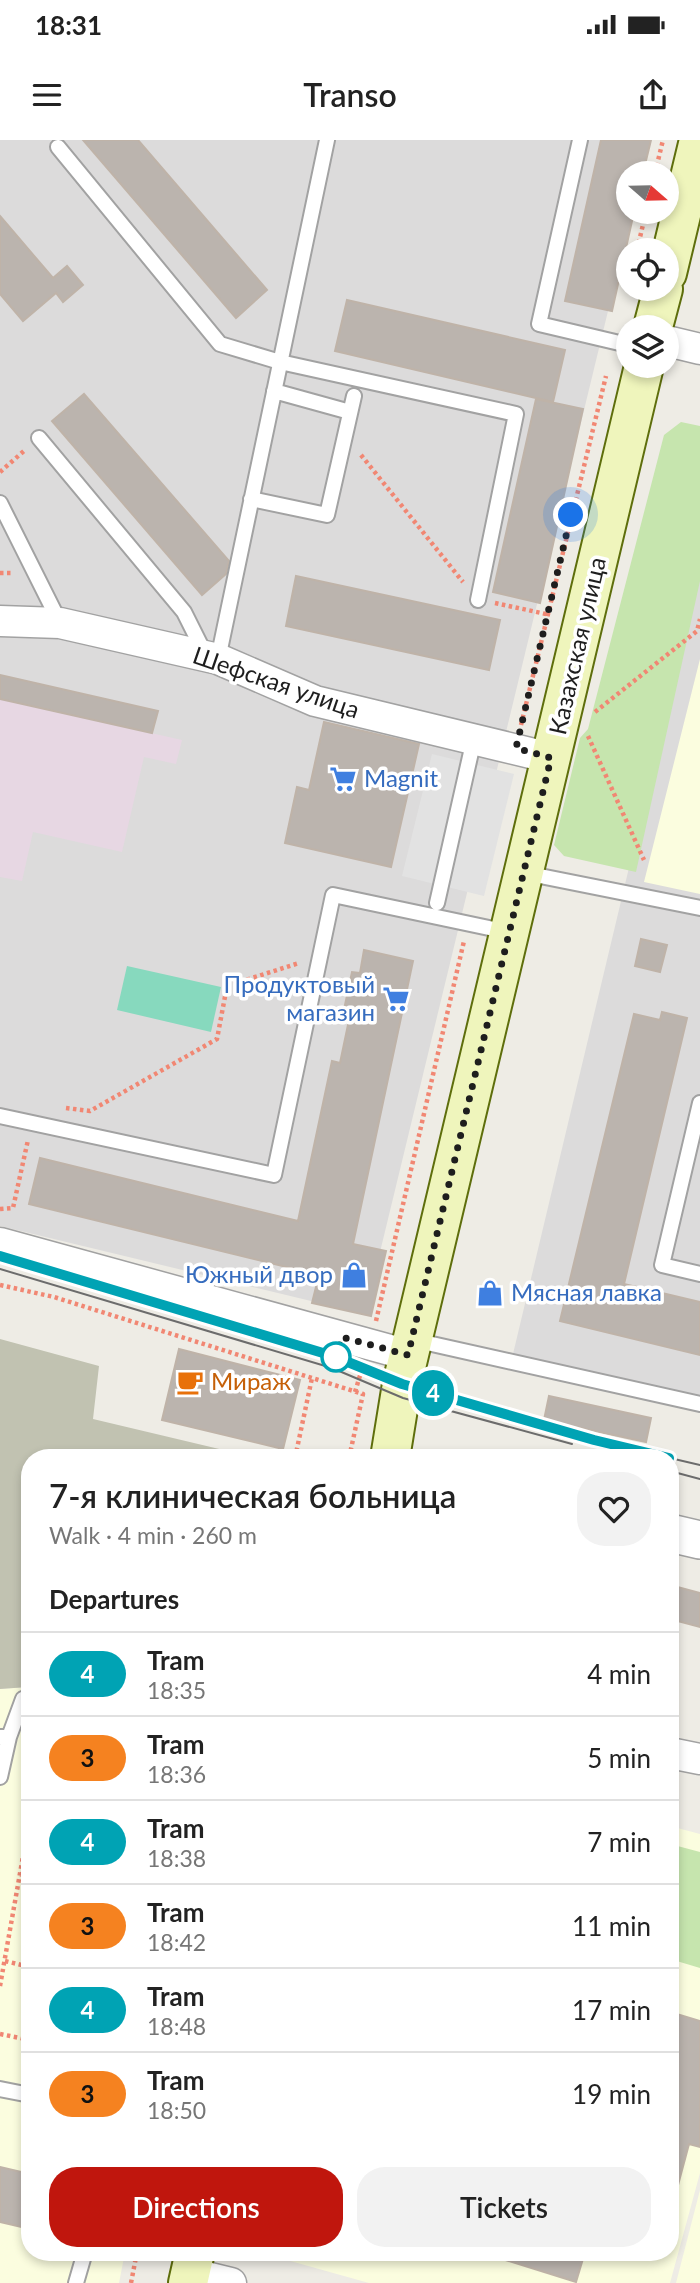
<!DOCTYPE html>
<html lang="en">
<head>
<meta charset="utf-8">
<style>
	body { margin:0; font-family:Lato,sans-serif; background:#f2f2f2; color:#222; height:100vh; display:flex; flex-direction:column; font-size:26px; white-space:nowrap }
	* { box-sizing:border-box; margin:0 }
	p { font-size:23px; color:#767676 }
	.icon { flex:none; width:38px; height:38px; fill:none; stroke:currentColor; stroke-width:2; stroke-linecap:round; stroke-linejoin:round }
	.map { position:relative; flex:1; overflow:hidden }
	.drawer { position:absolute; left:21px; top:1309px; width:658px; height:812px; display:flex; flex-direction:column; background:#fff; border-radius:28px; box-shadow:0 4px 10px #0003 }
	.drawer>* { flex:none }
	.badge { padding:0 14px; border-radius:23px; font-size:24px; line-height:46px }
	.needle { width:46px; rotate:110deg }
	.fabs { position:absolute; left:616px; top:21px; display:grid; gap:14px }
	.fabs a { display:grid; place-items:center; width:63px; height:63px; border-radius:50%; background:#fff; box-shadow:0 4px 10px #0003; font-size:35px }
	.you { position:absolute; width:35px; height:35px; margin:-18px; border:5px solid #fff; border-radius:50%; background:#1a73e8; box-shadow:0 0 0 10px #1a73e833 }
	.map>.badge { position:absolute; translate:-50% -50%; box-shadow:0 0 0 4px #fff }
	h2 { padding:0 28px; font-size:26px; line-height:63px }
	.round { display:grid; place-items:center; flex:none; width:74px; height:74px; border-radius:28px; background:#f2f2f2 }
	.headline { display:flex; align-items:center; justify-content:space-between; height:119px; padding:0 28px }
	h1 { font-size:33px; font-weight:600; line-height:52px }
	.cta { display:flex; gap:14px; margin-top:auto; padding:14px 28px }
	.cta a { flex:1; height:80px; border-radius:28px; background:#c0160d; color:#fff; font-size:28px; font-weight:600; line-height:80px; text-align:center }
	.cta a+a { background:#f2f2f2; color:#222 }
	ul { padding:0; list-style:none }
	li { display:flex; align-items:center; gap:21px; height:84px; padding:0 28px; border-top:2px solid #e0e0e0 }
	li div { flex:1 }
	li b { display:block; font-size:26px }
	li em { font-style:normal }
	li .badge { min-width:77px; font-weight:700; text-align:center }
	.status { display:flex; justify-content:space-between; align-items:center; height:49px; padding:0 35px; background:#fff; direction:ltr }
	.status svg { height:19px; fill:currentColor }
	header { display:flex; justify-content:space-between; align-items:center; height:91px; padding:0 28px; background:#fff; font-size:32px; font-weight:600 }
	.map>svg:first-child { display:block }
	.residential { fill:#dcdbdb }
	.industrial { fill:#e7d7e3 }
	.education { fill:#fbfddf }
	.construction { fill:#c1c2b1 }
	.grass { fill:#c6e5ae }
	.pitch { fill:#87d9be }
	.parking { fill:#e2e2e2 }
	.building { fill:#bbb4ae; stroke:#bfb3a8; stroke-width:2 }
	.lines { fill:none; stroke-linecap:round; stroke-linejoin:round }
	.service-casing { stroke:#a2a2a2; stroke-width:18 }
	.minor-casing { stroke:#a2a2a2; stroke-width:33 }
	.tertiary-casing { stroke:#a2a2a2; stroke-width:40 }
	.secondary-casing { stroke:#5e6e0c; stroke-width:42 }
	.path { stroke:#f18773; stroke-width:4.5; stroke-dasharray:3.5 3.5; stroke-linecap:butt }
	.service { stroke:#fff; stroke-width:14 }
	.minor { stroke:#fff; stroke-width:30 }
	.tertiary { stroke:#fff; stroke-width:37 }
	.secondary { stroke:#eff5bc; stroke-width:38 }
	.tram { stroke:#6c6c6c; stroke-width:2 }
	.line-casing { stroke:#fff; stroke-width:16 }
	.line { stroke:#00a3b4; stroke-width:10 }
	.walk { stroke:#1e1e1e; stroke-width:7; stroke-dasharray:0 12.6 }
	.stop-dot { fill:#fff; stroke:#00a3b4; stroke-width:3.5 }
	.labels { text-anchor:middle; stroke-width:7; stroke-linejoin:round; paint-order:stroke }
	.street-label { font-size:24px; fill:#1e1e1e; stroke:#fff }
	.shop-label { font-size:24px; fill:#366cbe; stroke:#fff; text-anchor:start }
	.food-label { font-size:24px; fill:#c56008; stroke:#fff; text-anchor:start }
</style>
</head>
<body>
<div class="status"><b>18:31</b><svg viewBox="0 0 49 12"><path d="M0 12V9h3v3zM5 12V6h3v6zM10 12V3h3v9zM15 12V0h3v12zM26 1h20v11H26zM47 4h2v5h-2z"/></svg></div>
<header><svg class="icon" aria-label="menu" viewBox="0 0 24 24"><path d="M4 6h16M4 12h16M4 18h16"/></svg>Transo<svg class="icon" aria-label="share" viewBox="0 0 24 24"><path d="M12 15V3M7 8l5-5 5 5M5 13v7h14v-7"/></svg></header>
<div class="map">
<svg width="700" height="2143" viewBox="0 0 700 2143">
	<rect width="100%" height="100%" fill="#eeece5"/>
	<path class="residential" d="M0 0H650L642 33H628V72H632L365 1174 0 1086Z
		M700 430V1260L513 1214Z"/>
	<path class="industrial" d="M0 559 182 600 176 624 144 617 122 712 33 692 22 741 0 737Z"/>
	<path class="education" d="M700 519V754L644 742Z
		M30 1540V2112H125L119 2143H0V1549L28 1547Z
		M670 1686 700 1694V2033L670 2143H369L276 2117 277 2112H670Z
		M700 2050V2143H676Z"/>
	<path class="construction" d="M0 1199 99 1226 93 1279 257 1318H30V1540L28 1547 0 1549Z"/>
	<path class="grass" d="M681 282 700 286V441L636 732 564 716 554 705 580 598 588 589 664 295Z
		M670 1704 700 1712V1828L670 1819Z"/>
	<path class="pitch" d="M127 826 221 847 211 892 117 870Z"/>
	<path class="parking" d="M432 614 514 634 484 756 402 736Z"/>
	<path class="building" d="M83 0H138L267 150 236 178Z
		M601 0H651L643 33H628V72H634L612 171 565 161Z
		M0 76 53 138 67 126 83 145 63 162 56 153 23 181 0 154Z
		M347 160 565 210 553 262 335 211Z
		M84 254 229 421 226 434 202 455 52 281Z
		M536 259 583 269 540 463 493 452Z
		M296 436 500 480 489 530 286 486Z
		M0 535 158 571 152 593 0 559Z
		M324 582 419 604 391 727 285 703 297 647 309 650Z
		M641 799 667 805 660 832 635 826Z
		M364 810 413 821 353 1104 386 1111 371 1176 312 1163 319 1135 29 1064 40 1018 298 1081 332 921 340 923 349 880 342 879 352 832 360 833Z
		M662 872 687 878 624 1144 700 1162V1215L560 1181 634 874 660 880Z
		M179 1209 300 1240 283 1309 162 1280Z
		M549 1256 651 1278 646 1302 544 1280Z
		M670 1445 700 1453V1487L670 1479Z
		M670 1872 700 1881V2007L689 2004 677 2049 670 2048Z
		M0 2027 30 2034V2089L0 2082Z
		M497 2112H585L576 2142 496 2117Z"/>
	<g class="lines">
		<g class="service-casing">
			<path id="service" d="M580 0 539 184 628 205
				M58 7 220 204 280 222 516 274 478 460
				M274 251 350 272
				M39 298 184 472 206 516
				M251 359 327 375 354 256
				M0 363 60 483
				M218 519 327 0
				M525 733 700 768
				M437 763 474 599
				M700 963 662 1125 700 1134
				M0 976 274 1035 333 755 508 792
				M414 1200 700 1264
				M0 1597H9L0 1637
				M9 1597 23 1559 30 1560
				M0 1949 30 1955
				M76 2143 85 2112"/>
		</g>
		<g class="minor-casing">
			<path id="minor" d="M667 201 700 209
				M0 481 60 483 218 519 315 561 551 618
				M0 1103 408 1215
				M670 1613 700 1619
				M190 2133 231 2143"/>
		</g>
		<g class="tertiary-casing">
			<path id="tertiary" d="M670 1393 700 1400"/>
		</g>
		<g class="secondary-casing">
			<path id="secondary" d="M667 133 699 0
				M653 187 663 149
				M390 1318 402 1244 644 226
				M188 2143 195 2112"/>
		</g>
		<path class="path" d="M655 33 663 0
			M637 110 646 72
			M361 315 463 442
			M0 332 25 310
			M0 433H13
			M495 463 546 474
			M595 572 697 491 700 479
			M521 585 606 236
			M588 596 644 720
			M66 968 90 971 217 899 227 846 299 823
			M0 1069 13 1068 28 1000
			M0 1145 54 1157 363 1254 349 1318
			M376 1181 464 801
			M355 1252 362 1229
			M295 1318 312 1238
			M20 1734 30 1737
			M5 1821 30 1827
			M0 1846 30 1677
			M0 1894 30 1900
			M24 1899 30 1881
			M131 2143 137 2112"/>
		<use href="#service" class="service"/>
		<use href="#minor" class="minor"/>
		<use href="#tertiary" class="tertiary"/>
		<use href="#secondary" class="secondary"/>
		<path class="tram" d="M0 1116 333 1216 402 1244 594 1300 669 1318
			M0 1129 332 1228 403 1258 572 1304
			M596 1310 623 1318
			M670 1318 700 1325
			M670 1331 700 1339"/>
	</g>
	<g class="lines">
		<g class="line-casing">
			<path id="line" d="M0 1116 333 1216 402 1244 594 1300 669 1318"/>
		</g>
		<use href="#line" class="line"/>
		<path class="walk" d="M336 1217 342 1197 408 1215 551 618 516 608 571 375"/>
	</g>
	<defs>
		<g id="supermarket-bare" transform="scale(2.1)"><path d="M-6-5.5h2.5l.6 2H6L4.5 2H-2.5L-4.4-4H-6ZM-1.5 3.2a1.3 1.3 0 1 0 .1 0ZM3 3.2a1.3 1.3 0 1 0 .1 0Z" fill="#3f7fe0" stroke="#fff" stroke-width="2.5" paint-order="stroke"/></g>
		<g id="shop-bare" transform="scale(2.1)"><path d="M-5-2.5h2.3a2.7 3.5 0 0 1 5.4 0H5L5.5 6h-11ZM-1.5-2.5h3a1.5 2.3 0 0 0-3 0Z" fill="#3f7fe0" stroke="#fff" stroke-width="2.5" paint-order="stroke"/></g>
		<g id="cafe-bare" transform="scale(2.1)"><path d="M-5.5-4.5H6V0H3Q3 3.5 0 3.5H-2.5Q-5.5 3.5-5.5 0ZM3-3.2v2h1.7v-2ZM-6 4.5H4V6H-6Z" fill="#e8710a" stroke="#fff" stroke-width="2.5" paint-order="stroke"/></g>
	</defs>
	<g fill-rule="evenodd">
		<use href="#supermarket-bare" x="343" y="639"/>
		<use href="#supermarket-bare" x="396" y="859"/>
		<use href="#shop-bare" x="354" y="1135"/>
		<use href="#shop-bare" x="490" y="1153"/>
		<use href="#cafe-bare" x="190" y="1242"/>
	</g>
	<circle class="stop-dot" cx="336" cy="1217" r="14"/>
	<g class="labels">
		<g class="street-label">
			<text transform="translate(578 506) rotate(-77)" y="8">Казахская улица</text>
			<text transform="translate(276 543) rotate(19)" y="8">Шефская улица</text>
		</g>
		<g class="shop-label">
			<text x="364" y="647">Magnit</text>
			<text x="375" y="853" text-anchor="end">Продуктовый<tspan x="375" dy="28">магазин</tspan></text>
			<text x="333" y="1143" text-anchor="end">Южный двор</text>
			<text x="511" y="1161">Мясная лавка</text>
		</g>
		<g class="food-label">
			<text x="211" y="1250">Мираж</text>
		</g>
	</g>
</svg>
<div class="fabs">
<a><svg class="needle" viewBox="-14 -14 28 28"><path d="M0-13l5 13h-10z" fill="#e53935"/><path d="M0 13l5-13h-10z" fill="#767676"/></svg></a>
<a><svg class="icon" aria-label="locate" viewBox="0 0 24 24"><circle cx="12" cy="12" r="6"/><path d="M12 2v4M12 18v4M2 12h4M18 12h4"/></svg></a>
<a><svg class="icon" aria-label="layers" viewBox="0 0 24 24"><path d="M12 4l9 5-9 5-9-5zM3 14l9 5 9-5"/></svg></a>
</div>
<div class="you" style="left:571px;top:375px"></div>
<b class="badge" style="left:433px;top:1253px;background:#00a3b4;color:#fff">4</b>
<section class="drawer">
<div class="headline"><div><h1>7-я клиническая больница</h1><p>Walk · 4 min · 260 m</p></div><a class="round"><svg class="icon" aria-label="heart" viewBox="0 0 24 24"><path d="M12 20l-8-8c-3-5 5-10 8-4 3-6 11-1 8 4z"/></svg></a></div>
<h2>Departures</h2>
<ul>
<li><span class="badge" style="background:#00a3b4;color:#fff">4</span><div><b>Tram</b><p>18:35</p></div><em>4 min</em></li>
<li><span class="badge" style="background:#f58220;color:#111">3</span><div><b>Tram</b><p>18:36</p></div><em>5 min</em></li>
<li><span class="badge" style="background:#00a3b4;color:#fff">4</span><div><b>Tram</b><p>18:38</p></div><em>7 min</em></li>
<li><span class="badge" style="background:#f58220;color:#111">3</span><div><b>Tram</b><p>18:42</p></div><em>11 min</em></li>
<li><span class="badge" style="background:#00a3b4;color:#fff">4</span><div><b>Tram</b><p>18:48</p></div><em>17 min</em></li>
<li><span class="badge" style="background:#f58220;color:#111">3</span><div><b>Tram</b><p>18:50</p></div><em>19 min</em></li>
</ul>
<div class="cta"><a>Directions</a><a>Tickets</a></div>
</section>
</div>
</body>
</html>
